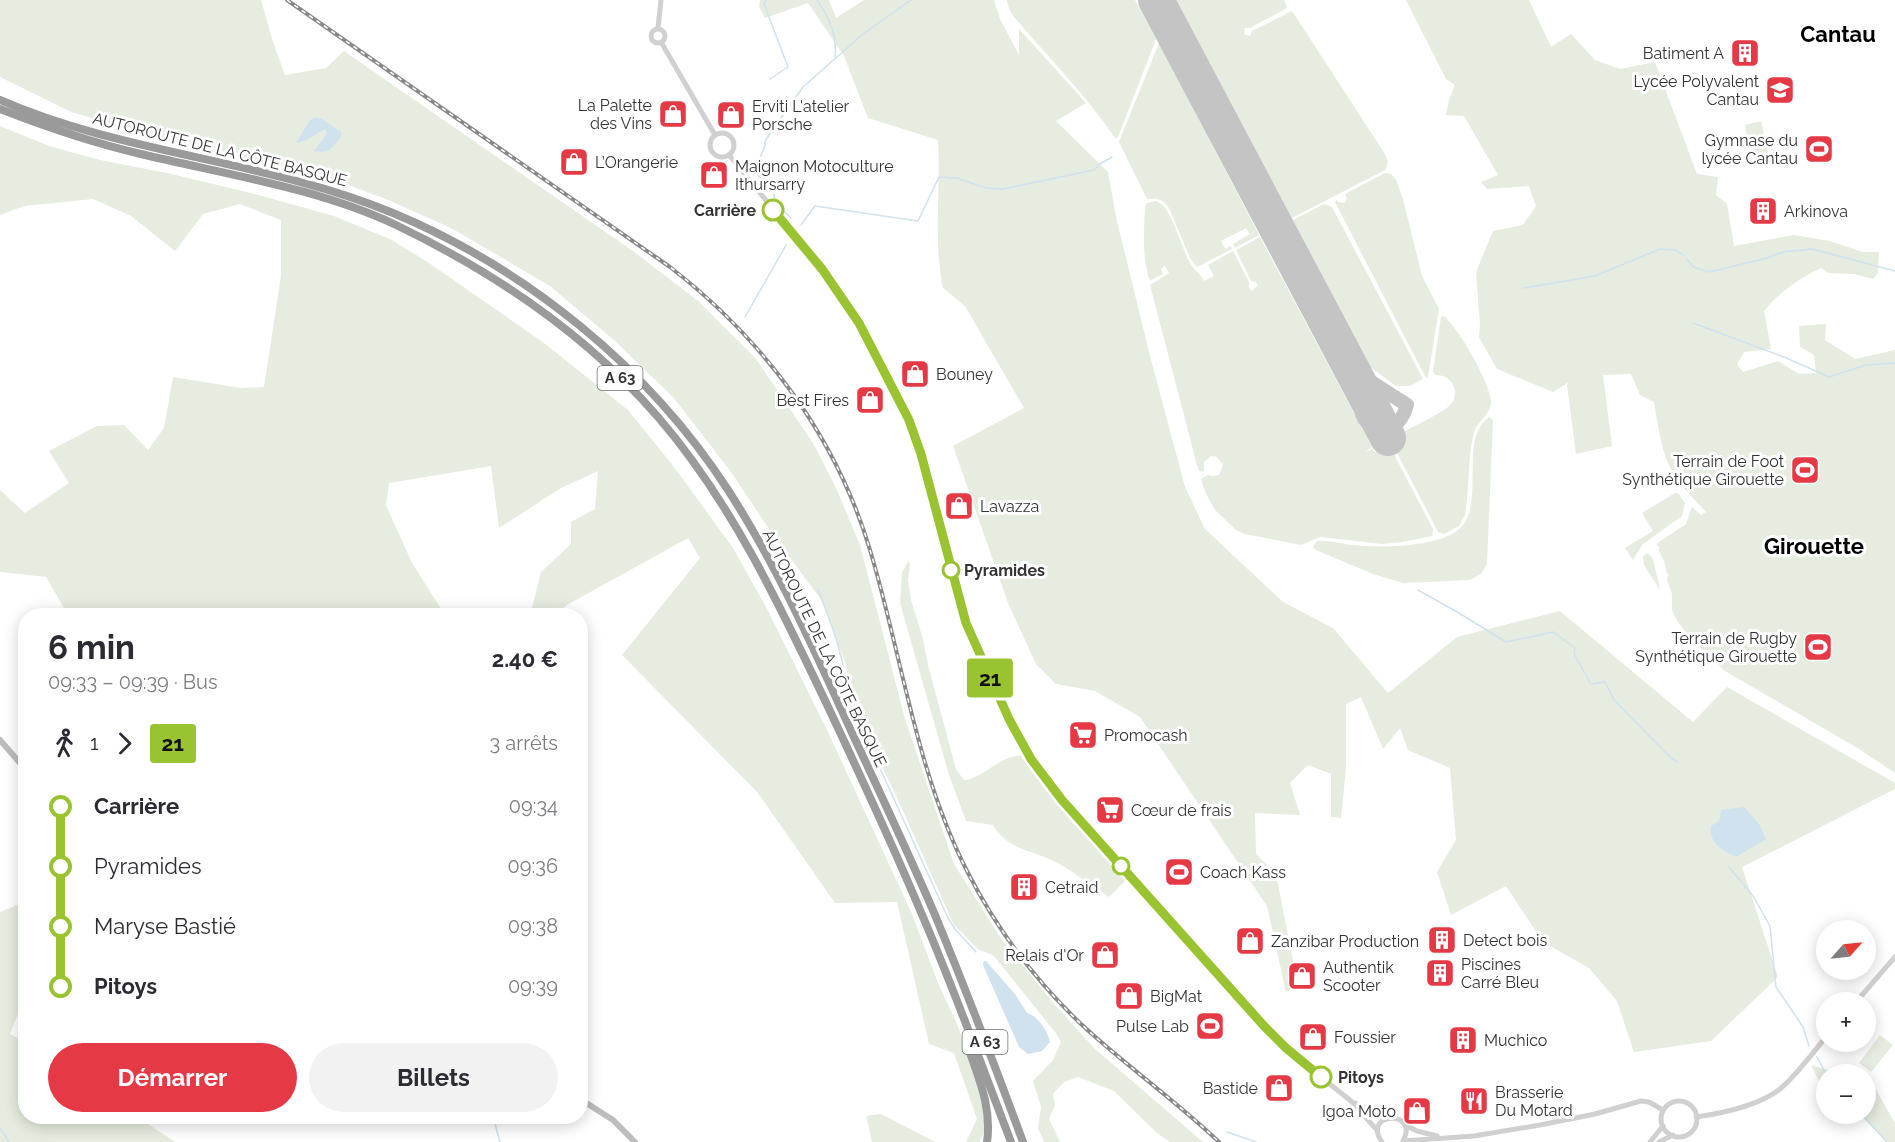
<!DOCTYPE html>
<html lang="fr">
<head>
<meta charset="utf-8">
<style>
	body { margin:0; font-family:Raleway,sans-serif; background:#f2f2f3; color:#2b2b33; height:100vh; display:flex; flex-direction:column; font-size:22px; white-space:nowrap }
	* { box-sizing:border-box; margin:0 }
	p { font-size:20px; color:#7c7c81 }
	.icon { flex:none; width:33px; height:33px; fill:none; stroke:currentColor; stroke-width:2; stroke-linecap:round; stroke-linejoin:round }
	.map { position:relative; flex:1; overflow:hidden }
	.side { position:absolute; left:18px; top:608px; width:570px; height:516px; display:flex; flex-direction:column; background:#fff; border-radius:24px; box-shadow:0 3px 15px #0003 }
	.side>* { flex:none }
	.badge { padding:0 12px; border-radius:4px; font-size:21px; line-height:39px }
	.needle { width:39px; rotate:63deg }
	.buttons { position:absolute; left:1816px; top:920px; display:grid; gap:12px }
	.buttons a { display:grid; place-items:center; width:60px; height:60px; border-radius:50%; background:#fff; box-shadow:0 3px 15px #0003; font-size:30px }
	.map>.badge { position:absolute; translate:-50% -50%; box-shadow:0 0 0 3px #fff }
	.legs { display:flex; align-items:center; gap:9px; height:66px; padding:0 30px; font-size:20px }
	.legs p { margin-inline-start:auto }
	.headline { display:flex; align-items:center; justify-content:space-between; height:102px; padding:0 30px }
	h1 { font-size:33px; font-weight:700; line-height:45px }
	.button { display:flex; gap:12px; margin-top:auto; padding:12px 30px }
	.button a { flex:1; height:69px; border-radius:36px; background:#e63946; color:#fff; font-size:24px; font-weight:700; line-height:69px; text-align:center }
	.button a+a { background:#f2f2f3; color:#2b2b33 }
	ul { padding:0 30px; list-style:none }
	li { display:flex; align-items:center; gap:21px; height:60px; font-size:22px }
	li i { display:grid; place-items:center; width:9px; height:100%; margin:0 8px; background:currentColor }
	li i::after { content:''; width:15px; height:15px; margin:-8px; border:4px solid; border-radius:50%; background:#fff }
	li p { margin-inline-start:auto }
	li:first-child i { background:linear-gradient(#0000 50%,currentColor 0) }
	li:last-child i { background:linear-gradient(currentColor 50%,#0000 0) }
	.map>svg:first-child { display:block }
	.green { fill:#e6ecdf }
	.water { fill:#cfe2ee }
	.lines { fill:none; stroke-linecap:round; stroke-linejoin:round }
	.stream { stroke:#cfe2ee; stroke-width:1.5 }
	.taxiway { stroke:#c4c4c4; stroke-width:14 }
	.runway { stroke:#c4c4c4; stroke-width:36 }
	.tertiary { stroke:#d0d0d0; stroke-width:5 }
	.secondary { stroke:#bdbdbd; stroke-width:6 }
	.motorway { stroke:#9a9a9a; stroke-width:8 }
	.rail-casing { stroke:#888; stroke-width:4 }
	.rail { stroke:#fff; stroke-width:1.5; stroke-dasharray:4.5; stroke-linecap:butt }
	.line-1-casing { stroke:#fff; stroke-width:14 }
	.line-1 { stroke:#9ac331; stroke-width:9 }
	.stop-1-dot { fill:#fff; stroke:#9ac331; stroke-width:3 }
	.labels { text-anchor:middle; stroke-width:6; stroke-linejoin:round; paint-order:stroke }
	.shield { fill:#fff; stroke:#707070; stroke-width:1.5 }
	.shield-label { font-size:15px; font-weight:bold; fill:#333 }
	.poi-label { font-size:16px; fill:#333; stroke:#fff; text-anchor:start }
	.street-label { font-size:16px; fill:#333; stroke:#fff }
	.stop-label { font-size:16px; font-weight:bold; fill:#333; stroke:#fff; text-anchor:start }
	.district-label { font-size:22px; font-weight:bold; fill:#000; stroke:#fff }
</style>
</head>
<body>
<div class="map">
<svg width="1895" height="1142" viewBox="0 0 1895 1142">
	<rect width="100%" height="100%" fill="#fff"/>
	<path class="green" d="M0 0H261L274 45 285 75 326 68 344 51 633 251 698 301 756 359 813 443 836 488 860 545 905 719 954 864 1000 937 1054 1004 1095 1049 1203 1142H1170L1157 1133 1114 1091 1078 1077 1064 1082 1053 1094 1055 1105 1049 1119 1060 1142H1044L1038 1128 1041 1107 1033 1081 1053 1060 1061 1042 1055 1032 993 955 979 950 954 925 895 793 850 702 846 665 822 601 773 535 731 472 673 397 615 341 550 286 451 228 386 199 343 183 221 151 148 134 71 112 0 77Z
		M760 0H829L836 18 864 0H994L1000 19 1019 55V29L1086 103 1056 121 1108 172 1116 217 1151 360 1185 487 1205 529 1283 602 1333 628 1388 693 1457 637 1560 611 1693 722 1727 687 1895 783V789L1742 867 1778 977 1711 1041 1634 1052 1617 1001 1589 968 1543 942 1506 886 1451 915 1437 872 1456 840 1450 768 1408 750 1400 728 1383 749 1361 697 1346 704V768L1341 818 1331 817V774L1308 765 1290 783 1300 815 1255 813 1256 854 1276 874 1298 986 1286 992 1267 906 1140 717 1095 691 1056 684 1036 664 1008 603 953 446 1024 408 965 306 943 288C933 240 941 190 938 140L868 118 844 56 808 3 765 18 759 6Z
		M1007 0H1135L1156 39 1118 137 1115 138C1085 94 1048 57 1014 17L1009 9Z
		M1176 0H1284L1287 8 1250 28H1245L1244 34 1250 36 1252 31 1292 11 1383 151C1387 158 1390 163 1385 170L1292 218Z
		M1406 0H1529L1551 47 1571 34 1595 60 1620 69 1655 62 1697 174 1718 177 1716 195 1727 204 1734 246 1794 235 1830 241 1863 252H1879L1878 273 1873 279 1854 274 1828 273 1821 268C1799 279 1780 291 1764 311L1771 349 1744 352 1737 364 1743 372 1778 361 1799 374 1816 373 1814 355 1800 347 1799 326 1826 324 1825 340 1855 359 1895 350V773L1859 749 1725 671 1711 659 1684 630 1676 619 1672 610V594L1667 579 1669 574H1667C1666 565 1663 557 1658 550L1660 548 1656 544 1686 524 1692 507 1701 515 1706 512C1693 498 1679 484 1670 467 1660 447 1658 423 1654 402L1640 395 1631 374 1603 375 1612 446 1576 454 1567 385 1569 382 1553 392 1497 369 1479 337 1480 325 1476 272 1493 231 1523 225 1536 206 1529 186 1487 189 1481 182 1498 175 1464 116 1446 115 1449 100 1455 85 1446 79Z
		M1159 43 1259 235 1235 248 1233 244 1250 234 1246 228 1221 241 1225 249 1231 246 1232 249 1197 267 1190 258 1169 208C1163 199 1158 198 1147 199L1119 142Z
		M1761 121 1768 152 1751 156 1745 125Z
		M0 126 49 146 100 160 167 173 251 193 334 216 392 240 429 263 544 343 628 410 674 467 733 548 767 609 828 732 912 914 938 983 958 1026 983 1102 986 1125 980 1142H966L977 1119 954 1053 929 1044 897 902 835 903 758 793 622 655 700 558 688 538 567 605 556 615H522L532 608 541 572 571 544V522L595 509 598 471 561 488 499 528 491 466 389 483 386 505 412 563 445 615H68L46 577 0 572V490L25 513 69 483 49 451 97 426 124 425 148 450 164 428 173 377 241 388 264 387 281 276V220L240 204 203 214 175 251 131 216 93 199 24 206 0 215Z
		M1385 173 1391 174 1396 180 1403 199 1422 276 1439 309 1428 377 1426 378 1335 202 1337 199 1338 202 1344 203 1347 198 1345 194Z
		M1156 201C1172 206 1181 248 1190 263 1194 270 1200 273 1204 281L1214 276 1208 265 1233 251 1249 282V288L1252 291 1258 285 1256 282 1251 281 1236 250 1260 237 1372 447 1365 452 1372 449 1375 452 1389 445 1433 529 1432 536 1403 542 1382 544 1320 537 1301 545 1245 534 1236 530 1215 510 1206 494 1201 479 1208 475 1212 476 1219 475 1223 465 1217 457 1211 456 1204 462V471L1201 472 1198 469 1150 285 1169 273 1165 266 1161 269 1163 274 1151 280 1149 279C1142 254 1144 232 1145 207L1147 203Z
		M1324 204 1332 207 1423 379 1410 386H1396L1370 367 1293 220Z
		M1444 316C1459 329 1489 381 1491 401 1492 413 1478 421 1474 432 1467 459 1470 488 1465 515L1459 526 1444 534 1438 532 1436 528 1392 443 1406 436 1404 432C1415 425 1443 413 1450 405 1455 400 1456 393 1454 387 1451 378 1443 375 1435 375L1433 371 1441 317Z
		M1489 417 1493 420 1487 564 1481 574 1470 580 1403 583 1373 574 1316 550 1313 547 1317 541C1329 540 1341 544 1353 545 1380 548 1445 548 1463 525 1484 498 1459 438 1489 417Z
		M1675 493H1678L1685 503 1682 516 1643 544 1633 560 1625 548 1653 531 1642 513Z
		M1645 554H1649L1653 559 1660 590 1644 565 1643 556Z
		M908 561 910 564 908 580 911 600 923 639 929 669 956 769 964 780C985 778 996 757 1023 755L1050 794 1125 881 1109 897C1093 886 1078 875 1061 865 1037 850 1009 852 993 825L966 821 949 775 900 603 902 573Z
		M25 902V940L23 941 25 945V996L10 1034 25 1042 26 1116H136L175 1142H0V912Z
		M1880 1035 1893 1045 1871 1072 1859 1063Z
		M1811 1065 1842 1074H1827V1097Z
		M1866 1081 1872 1083 1895 1123V1142H1886L1864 1118 1856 1113H1866Z
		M881 1114 935 1142H872L866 1116Z"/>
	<path class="water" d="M316 117 322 119 341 132V137C331 149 330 154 314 151L326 135V129C315 133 308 142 296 143L310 120Z
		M1744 807 1759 824 1766 839 1736 857C1722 850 1709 844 1711 826L1719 821 1721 810Z
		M984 961H986L1015 994 1027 1013C1038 1016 1048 1031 1050 1042L1042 1051 1028 1054 1019 1047 983 965Z"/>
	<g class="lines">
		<path class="stream" d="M766 0 764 4 788 67 770 79
			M817 0C830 19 837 35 835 57
			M791 218 776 204 773 191 754 171 765 146V141L803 87 863 34 911 0
			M801 225 815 206 918 221 939 177 957 178 986 188 1003 189 1094 170 1100 164 1112 157
			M1687 259 1693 267 1709 272 1767 258 1783 252 1812 249 1895 271
			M1524 288 1595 276 1660 249 1676 250 1683 255
			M745 317 786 245
			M1693 323 1784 357 1829 377 1866 365 1895 363
			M818 590C833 627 845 661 849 700L948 918 955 929 976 952
			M1418 590 1459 613 1506 642 1553 632 1575 648 1574 654 1591 684 1605 682 1614 700 1671 758 1678 762
			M1729 867 1753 896 1770 926 1776 987 1803 1027 1809 1046
			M1817 1057 1827 1076
			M1860 1113 1887 1142
			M495 1124 500 1142
			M0 1128 9 1142
			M1227 1132 1256 1142"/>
		<path class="taxiway" d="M1351 369 1407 405C1395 449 1348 425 1364 394"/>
		<path class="runway" d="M1156 0 1388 438"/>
		<path class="tertiary" d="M658 28 661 0
			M651 36a7 7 0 1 1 14 0a7 7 0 1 1-14 0Z
			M661 42 715 135
			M710 145a12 12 0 1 1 24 0a12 12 0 1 1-24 0Z
			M729 155 822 269 859 323 892 386 909 420 921 454 966 623 1009 719 1031 759 1062 800 1264 1026 1286 1049 1351 1101 1377 1130
			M1856 1002 1895 957
			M1661 1119a18 18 0 1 1 36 0a18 18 0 1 1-36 0Z
			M1355 1103 1386 1119
			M1696 1117C1724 1113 1758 1106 1780 1089 1798 1074 1812 1053 1827 1036
			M1405 1125 1417 1131 1437 1136
			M1403 1141 1474 1136 1540 1125 1595 1114 1641 1101 1649 1102 1663 1110
			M1382 1142C1361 1112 1420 1109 1403 1141
			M1650 1142 1663 1126
			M1659 1142 1673 1135"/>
		<path class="secondary" d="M0 740 26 770
			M580 1099 613 1120 635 1142"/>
		<path class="motorway" d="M0 100C125 155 267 160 393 213 527 269 649 368 728 490 778 567 815 652 853 735 881 795 909 854 935 915 966 990 995 1066 1023 1142
			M0 109C46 127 93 143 141 154 224 174 318 188 396 225 494 272 586 334 658 417 733 504 781 608 830 711 861 777 892 843 920 910 953 986 981 1064 1011 1142
			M969 1037 968 1047C979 1079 992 1108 987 1142"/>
		<g class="rail-casing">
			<path id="rail" d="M287 0 670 267C763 339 836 436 870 550 902 656 916 771 967 871 996 928 1035 980 1081 1024 1125 1065 1175 1100 1219 1142"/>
		</g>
		<use href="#rail" class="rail"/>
	</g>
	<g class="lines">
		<g class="line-1-casing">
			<path id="line-1" d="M773 210 822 269 859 323 909 420 921 454 966 623 1009 719 1031 759 1062 800 1264 1026 1286 1048 1321 1077"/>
		</g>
		<use href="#line-1" class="line-1"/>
	</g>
	<defs>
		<g id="building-square" transform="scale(1.5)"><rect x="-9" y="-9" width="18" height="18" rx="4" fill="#e63946" stroke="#fff"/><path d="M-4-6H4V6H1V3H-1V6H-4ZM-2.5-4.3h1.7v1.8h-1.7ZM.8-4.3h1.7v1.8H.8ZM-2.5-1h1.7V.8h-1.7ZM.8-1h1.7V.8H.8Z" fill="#fff"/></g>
		<g id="school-square" transform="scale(1.5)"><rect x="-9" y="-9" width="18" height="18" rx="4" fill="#e63946" stroke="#fff"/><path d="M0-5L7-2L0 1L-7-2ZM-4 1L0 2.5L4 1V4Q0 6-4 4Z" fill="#fff"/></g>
		<g id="shop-square" transform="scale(1.5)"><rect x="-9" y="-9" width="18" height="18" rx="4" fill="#e63946" stroke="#fff"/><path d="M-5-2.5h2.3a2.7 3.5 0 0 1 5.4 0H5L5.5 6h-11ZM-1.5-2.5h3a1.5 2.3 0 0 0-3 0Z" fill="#fff"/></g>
		<g id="stadium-square" transform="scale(1.5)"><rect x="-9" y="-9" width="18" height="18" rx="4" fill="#e63946" stroke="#fff"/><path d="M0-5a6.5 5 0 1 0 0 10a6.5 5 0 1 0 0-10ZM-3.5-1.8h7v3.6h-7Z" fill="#fff"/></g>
		<g id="supermarket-square" transform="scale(1.5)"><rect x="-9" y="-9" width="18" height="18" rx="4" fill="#e63946" stroke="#fff"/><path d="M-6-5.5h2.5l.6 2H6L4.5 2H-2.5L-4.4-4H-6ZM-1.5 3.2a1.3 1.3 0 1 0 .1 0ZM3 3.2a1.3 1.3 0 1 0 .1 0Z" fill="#fff"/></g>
		<g id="restaurant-square" transform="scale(1.5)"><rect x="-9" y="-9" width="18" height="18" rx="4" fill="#e63946" stroke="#fff"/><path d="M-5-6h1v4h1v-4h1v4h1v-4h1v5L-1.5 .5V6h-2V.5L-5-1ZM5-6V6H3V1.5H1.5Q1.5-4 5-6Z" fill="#fff"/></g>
	</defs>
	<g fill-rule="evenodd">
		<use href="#building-square" x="1745" y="53"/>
		<use href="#school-square" x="1780" y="90"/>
		<use href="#shop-square" x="673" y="114"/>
		<use href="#shop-square" x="731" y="115"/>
		<use href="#stadium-square" x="1819" y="149"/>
		<use href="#shop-square" x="574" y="162"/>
		<use href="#shop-square" x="714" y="175"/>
		<use href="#building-square" x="1763" y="211"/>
		<use href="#shop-square" x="915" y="374"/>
		<use href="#shop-square" x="870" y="400"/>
		<use href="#stadium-square" x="1805" y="470"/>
		<use href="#shop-square" x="959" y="506"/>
		<use href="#stadium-square" x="1818" y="647"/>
		<use href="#supermarket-square" x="1083" y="735"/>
		<use href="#supermarket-square" x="1110" y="810"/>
		<use href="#stadium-square" x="1179" y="872"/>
		<use href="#building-square" x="1024" y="887"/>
		<use href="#building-square" x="1442" y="940"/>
		<use href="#shop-square" x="1250" y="941"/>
		<use href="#shop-square" x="1105" y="955"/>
		<use href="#building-square" x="1440" y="973"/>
		<use href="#shop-square" x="1302" y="976"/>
		<use href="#shop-square" x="1129" y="996"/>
		<use href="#stadium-square" x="1210" y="1026"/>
		<use href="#shop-square" x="1313" y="1037"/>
		<use href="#building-square" x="1463" y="1040"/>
		<use href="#shop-square" x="1279" y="1088"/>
		<use href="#restaurant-square" x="1474" y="1101"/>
		<use href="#shop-square" x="1417" y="1111"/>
	</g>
	<g class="stop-1-dot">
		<circle cx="773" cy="210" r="10"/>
		<circle cx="951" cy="570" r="8"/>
		<circle cx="1121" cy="866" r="8"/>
		<circle cx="1321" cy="1077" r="10"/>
	</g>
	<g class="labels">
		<g class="shield">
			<rect x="597.5" y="366" width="45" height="24" rx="4.5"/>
			<rect x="962.5" y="1030" width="45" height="24" rx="4.5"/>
		</g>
		<g class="shield-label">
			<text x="620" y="383">A 63</text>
			<text x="985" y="1047">A 63</text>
		</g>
		<g class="poi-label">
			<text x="1724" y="59" text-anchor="end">Batiment A</text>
			<text x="1759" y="87" text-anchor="end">Lycée Polyvalent<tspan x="1759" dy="18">Cantau</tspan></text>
			<text x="652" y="111" text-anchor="end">La Palette<tspan x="652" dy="18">des Vins</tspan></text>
			<text x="752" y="112">Erviti L'atelier<tspan x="752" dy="18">Porsche</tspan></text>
			<text x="1798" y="146" text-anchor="end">Gymnase du<tspan x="1798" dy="18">lycée Cantau</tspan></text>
			<text x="595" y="168">L’Orangerie</text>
			<text x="735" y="172">Maignon Motoculture<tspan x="735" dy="18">Ithursarry</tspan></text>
			<text x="1784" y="217">Arkinova</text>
			<text x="936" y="380">Bouney</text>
			<text x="849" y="406" text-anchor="end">Best Fires</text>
			<text x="1784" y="467" text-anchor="end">Terrain de Foot<tspan x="1784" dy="18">Synthétique Girouette</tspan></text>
			<text x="980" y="512">Lavazza</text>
			<text x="1797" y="644" text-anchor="end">Terrain de Rugby<tspan x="1797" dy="18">Synthétique Girouette</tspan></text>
			<text x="1104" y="741">Promocash</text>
			<text x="1131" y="816">Cœur de frais</text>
			<text x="1200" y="878">Coach Kass</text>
			<text x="1045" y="893">Cetraid</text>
			<text x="1463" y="946">Detect bois</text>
			<text x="1271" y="947">Zanzibar Production</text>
			<text x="1084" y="961" text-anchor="end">Relais d'Or</text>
			<text x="1461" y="970">Piscines<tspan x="1461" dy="18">Carré Bleu</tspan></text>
			<text x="1323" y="973">Authentik<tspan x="1323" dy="18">Scooter</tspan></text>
			<text x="1150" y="1002">BigMat</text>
			<text x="1189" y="1032" text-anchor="end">Pulse Lab</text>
			<text x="1334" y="1043">Foussier</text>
			<text x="1484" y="1046">Muchico</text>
			<text x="1258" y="1094" text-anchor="end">Bastide</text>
			<text x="1495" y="1098">Brasserie<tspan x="1495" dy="18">Du Motard</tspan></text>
			<text x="1396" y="1117" text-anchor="end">Igoa Moto</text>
		</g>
		<g class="street-label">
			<text transform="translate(220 149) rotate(14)" y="6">AUTOROUTE DE LA CÔTE BASQUE</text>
			<text transform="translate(825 648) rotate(64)" y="6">AUTOROUTE DE LA CÔTE BASQUE</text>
		</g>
		<g class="stop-label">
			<text x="756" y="216" text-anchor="end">Carrière</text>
			<text x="964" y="576">Pyramides</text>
			<text x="1338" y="1083">Pitoys</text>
		</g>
		<g class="district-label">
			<text x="1838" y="42">Cantau</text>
			<text x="1814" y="554">Girouette</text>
		</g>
	</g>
</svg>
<div class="buttons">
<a><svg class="needle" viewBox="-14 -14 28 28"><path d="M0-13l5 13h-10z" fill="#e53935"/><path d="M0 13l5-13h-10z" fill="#7c7c81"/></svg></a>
<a>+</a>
<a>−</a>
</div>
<b class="badge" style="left:990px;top:678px;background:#9ac331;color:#111">21</b>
<section class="side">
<div class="headline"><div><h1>6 min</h1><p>09:33 – 09:39 · Bus</p></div><b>2.40 €</b></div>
<div class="legs"><svg class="icon" aria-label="walk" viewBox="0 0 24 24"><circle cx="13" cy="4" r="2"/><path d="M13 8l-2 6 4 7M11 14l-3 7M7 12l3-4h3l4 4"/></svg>1<svg class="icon" aria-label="forward" viewBox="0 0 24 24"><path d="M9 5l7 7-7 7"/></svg><b class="badge" style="background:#9ac331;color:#111">21</b><p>3 arrêts</p></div>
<ul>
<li><i style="color:#9ac331"></i><b>Carrière</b><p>09:34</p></li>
<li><i style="color:#9ac331"></i><span>Pyramides</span><p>09:36</p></li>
<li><i style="color:#9ac331"></i><span>Maryse Bastié</span><p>09:38</p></li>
<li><i style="color:#9ac331"></i><b>Pitoys</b><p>09:39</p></li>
</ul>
<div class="button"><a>Démarrer</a><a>Billets</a></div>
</section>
</div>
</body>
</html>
